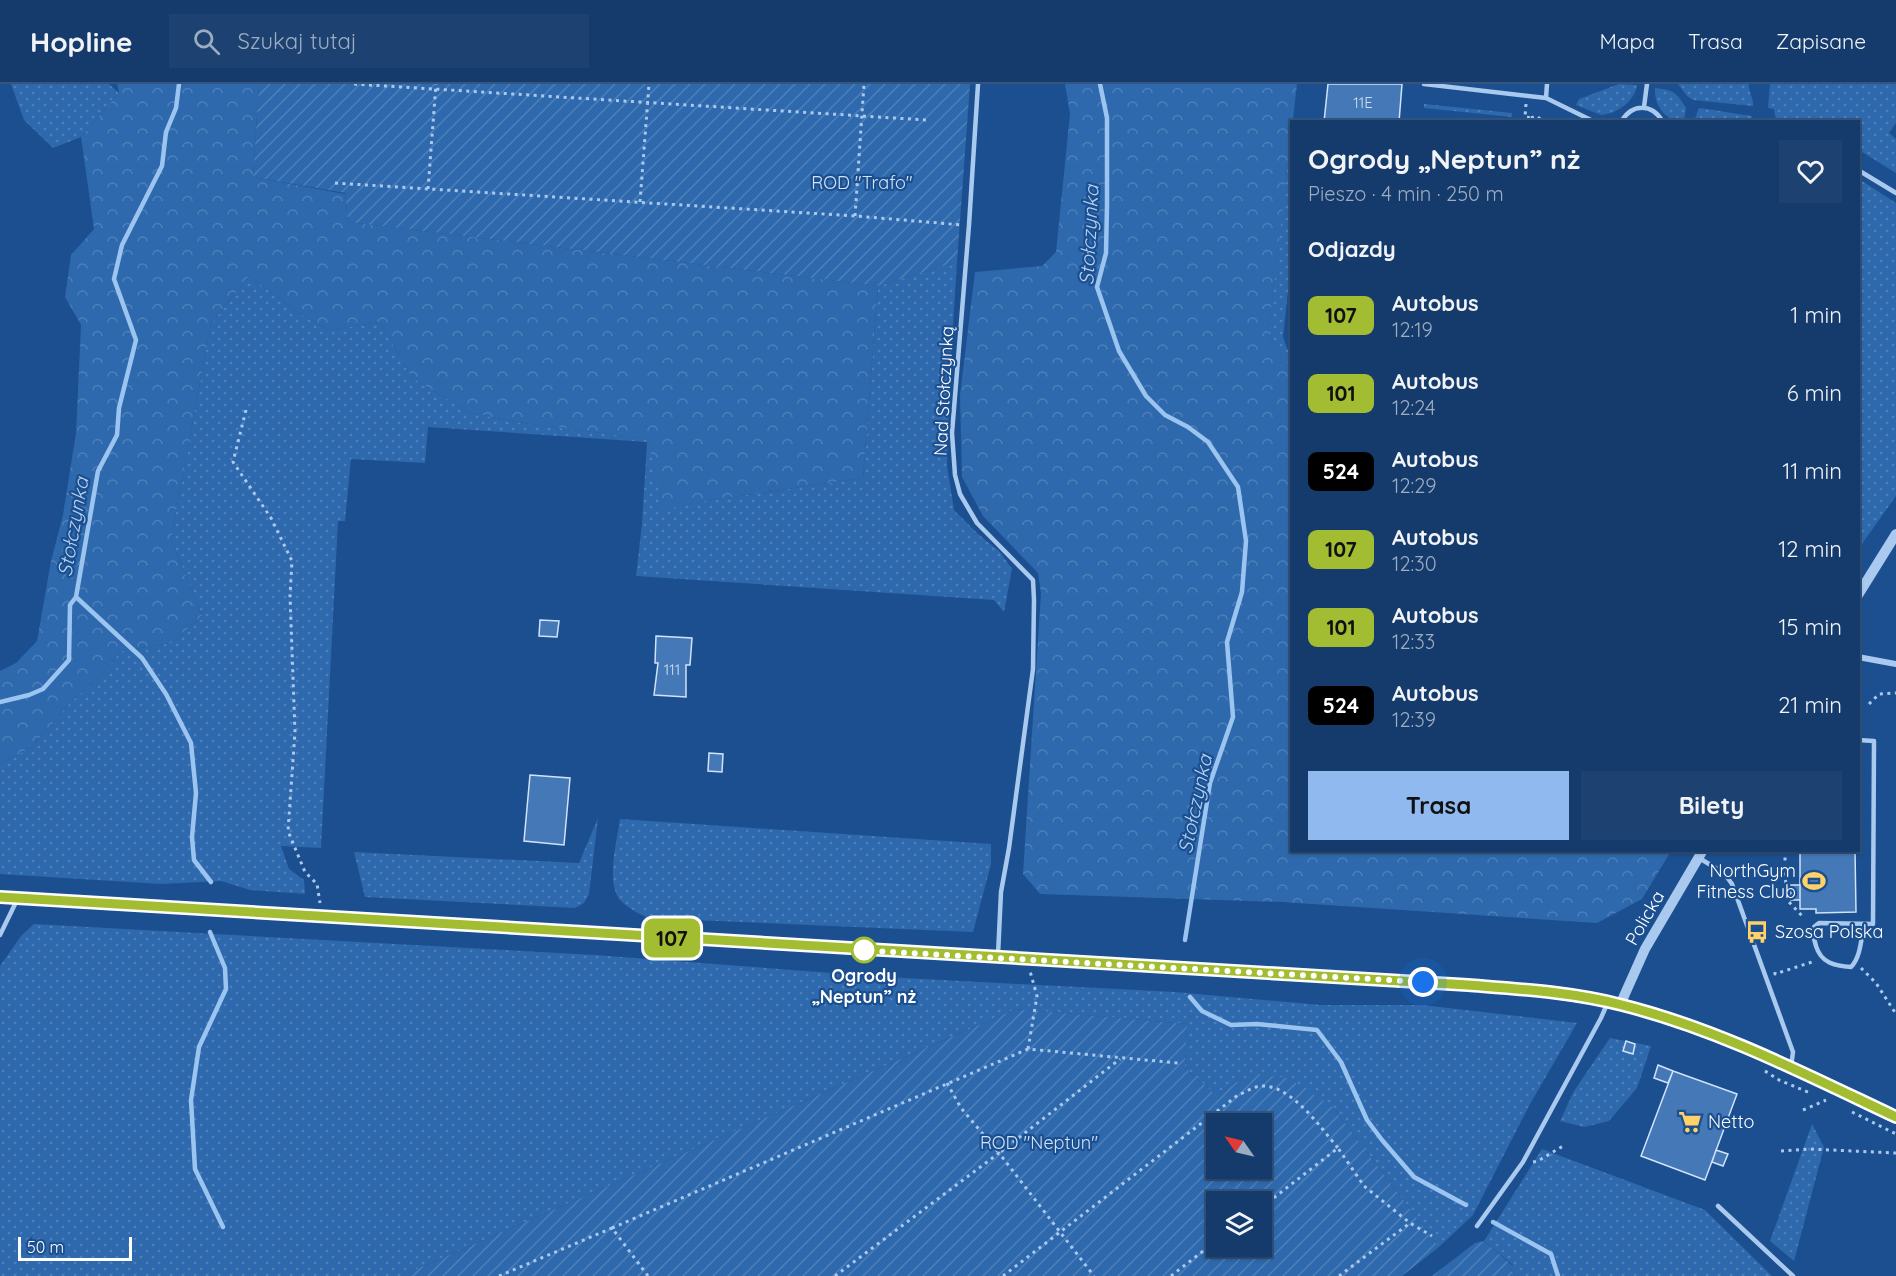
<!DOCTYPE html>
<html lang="pl">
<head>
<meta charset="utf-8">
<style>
	body { margin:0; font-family:Quicksand,sans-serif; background:#1d4271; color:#f1f3f6; height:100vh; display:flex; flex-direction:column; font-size:22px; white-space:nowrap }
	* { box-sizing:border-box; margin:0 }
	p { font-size:20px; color:#9dadc1 }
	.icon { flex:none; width:33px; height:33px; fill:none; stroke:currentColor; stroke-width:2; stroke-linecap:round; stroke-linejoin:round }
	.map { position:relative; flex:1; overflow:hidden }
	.panel { position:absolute; left:1290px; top:36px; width:570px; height:732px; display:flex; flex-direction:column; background:#143b6b; border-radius:0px; box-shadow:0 2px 4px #0004,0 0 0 2px #33557e }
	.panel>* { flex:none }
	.badge { padding:0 12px; border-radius:9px; font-size:21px; line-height:39px }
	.needle { width:39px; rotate:304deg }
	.buttons { position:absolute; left:1206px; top:1029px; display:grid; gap:12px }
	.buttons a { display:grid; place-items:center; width:66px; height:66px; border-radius:0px; background:#143b6b; box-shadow:0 2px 4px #0004,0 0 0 2px #33557e; font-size:30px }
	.scale { position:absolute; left:18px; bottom:15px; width:114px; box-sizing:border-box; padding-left:6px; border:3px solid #fff; border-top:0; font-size:16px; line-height:21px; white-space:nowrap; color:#fff; -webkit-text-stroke:4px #1b4f8f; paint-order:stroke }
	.you { position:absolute; width:30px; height:30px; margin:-15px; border:4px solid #fff; border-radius:50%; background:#1a73e8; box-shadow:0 0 0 9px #1a73e833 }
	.map>.badge { position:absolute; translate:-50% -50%; box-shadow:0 0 0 3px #fff }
	h2 { padding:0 18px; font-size:22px; line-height:54px }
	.round { display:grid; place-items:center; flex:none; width:63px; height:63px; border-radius:0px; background:#1d4271 }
	.overview { display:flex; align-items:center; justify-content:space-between; height:102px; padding:0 18px }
	h1 { font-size:28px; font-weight:800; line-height:45px }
	.primary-button { display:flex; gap:12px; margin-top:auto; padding:12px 18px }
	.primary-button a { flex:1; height:69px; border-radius:0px; background:#90b9f0; color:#111; font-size:24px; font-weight:800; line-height:69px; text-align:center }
	.primary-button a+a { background:#1d4271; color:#f1f3f6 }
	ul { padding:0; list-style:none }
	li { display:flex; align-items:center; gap:18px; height:78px; padding:0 18px }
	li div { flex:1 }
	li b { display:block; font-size:22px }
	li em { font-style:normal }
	li .badge { min-width:66px; font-weight:700; text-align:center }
	header { display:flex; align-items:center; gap:36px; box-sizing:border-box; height:84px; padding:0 30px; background:#143b6b; border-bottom:2px solid #33557e }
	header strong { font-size:28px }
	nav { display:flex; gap:33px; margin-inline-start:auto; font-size:21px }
	.search { width:420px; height:54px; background:#1d4271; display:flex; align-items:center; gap:15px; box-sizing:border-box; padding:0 21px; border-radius:0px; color:#9dadc1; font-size:22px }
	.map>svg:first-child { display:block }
	.grass { fill:url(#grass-dots) }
	.forest { fill:url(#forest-crowns) }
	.garden { fill:url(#garden-furrows); fill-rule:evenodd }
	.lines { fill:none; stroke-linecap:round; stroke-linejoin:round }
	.stream { stroke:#9cc4f0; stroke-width:4.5 }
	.building { fill:#4478b7; stroke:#cfe3fa; stroke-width:1.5 }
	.path { stroke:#a9c9ee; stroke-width:3; stroke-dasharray:3 4.5; stroke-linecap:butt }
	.service { stroke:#a9c9ee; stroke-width:4.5 }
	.minor { stroke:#a9c9ee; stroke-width:6 }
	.tertiary { stroke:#a9c9ee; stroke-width:10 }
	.line-casing { stroke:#fff; stroke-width:14 }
	.line { stroke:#a2bd31; stroke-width:9 }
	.walk { stroke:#fff; stroke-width:6; stroke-dasharray:0 10.8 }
	.stop-dot { fill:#fff; stroke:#a2bd31; stroke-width:3 }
	.labels { text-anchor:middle; stroke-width:4.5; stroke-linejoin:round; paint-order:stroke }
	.number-label { font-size:15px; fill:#d0dded }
	.park-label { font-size:18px; fill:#cfe3fa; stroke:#1b4f8f }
	.street-label { font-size:18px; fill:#fff; stroke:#1b4f8f }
	.poi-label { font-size:18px; fill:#fff; stroke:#1b4f8f; text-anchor:start }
	.stop-label { font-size:18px; font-weight:bold; fill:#fff; stroke:#1b4f8f }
	.water-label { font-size:20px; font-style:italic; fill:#b5d3f5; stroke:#1b4f8f }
</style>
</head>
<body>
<header>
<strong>Hopline</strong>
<div class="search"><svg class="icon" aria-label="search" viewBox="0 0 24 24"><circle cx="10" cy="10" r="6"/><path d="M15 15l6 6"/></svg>Szukaj tutaj</div>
<nav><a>Mapa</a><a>Trasa</a><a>Zapisane</a></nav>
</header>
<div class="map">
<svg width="1896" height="1192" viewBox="0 0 1896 1192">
	<defs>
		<pattern id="grass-dots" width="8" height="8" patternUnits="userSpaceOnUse" patternTransform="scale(1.5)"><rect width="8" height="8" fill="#2e69ad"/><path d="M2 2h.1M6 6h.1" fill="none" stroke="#4d80b9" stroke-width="1.8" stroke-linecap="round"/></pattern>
		<pattern id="forest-crowns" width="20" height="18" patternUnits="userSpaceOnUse" patternTransform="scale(1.5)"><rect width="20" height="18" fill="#2e69ad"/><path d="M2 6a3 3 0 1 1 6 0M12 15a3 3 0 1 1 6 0" fill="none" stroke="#4d80b9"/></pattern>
		<pattern id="garden-furrows" width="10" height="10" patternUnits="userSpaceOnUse" patternTransform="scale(1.5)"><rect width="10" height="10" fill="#2e69ad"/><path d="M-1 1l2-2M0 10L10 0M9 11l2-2" fill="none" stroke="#4d80b9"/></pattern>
	</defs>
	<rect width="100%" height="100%" fill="#1b4f8f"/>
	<path class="grass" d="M11 0H109L119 9 81 53 53 64 24 36Z
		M1619 0 1637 1C1635 17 1617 30 1601 31L1576 21 1579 15Z
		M1678 0H1749C1748 8 1754 14 1753 22L1693 16 1687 12Z
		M1770 0H1896V39L1889 49 1896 55V89L1859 66 1858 38 1776 37 1774 25 1768 24Z
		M1655 4C1673 6 1677 8 1686 24L1684 37C1665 38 1654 21 1655 4Z
		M1424 20 1512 29V33L1424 24Z
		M1699 24C1717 26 1734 30 1752 32L1751 37H1694Z
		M1291 44 1288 96 1292 131V170L1283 253 1287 264 1291 271V285L1268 252Z
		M1859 95 1896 119V412L1859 464Z
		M957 178 950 289 947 381 954 426 978 450 1000 468 1012 485 1004 528 994 516 636 492 642 440 647 358 428 343 425 379 351 375 345 437H338L321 764 281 762 289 785 304 796 305 810 250 806 221 797 161 800 0 790V680L32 663 69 620 105 587 121 567 171 559 202 532 171 455 211 240 249 192 299 229 329 246 380 238 411 293 468 328 516 338 649 355 663 425 699 418 863 394 878 202Z
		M598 734 589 810 584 819 575 824 365 813 354 768 579 779Z
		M620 735 991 760V780L973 848 649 834C639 830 629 825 621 817 605 800 617 757 620 735Z
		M34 840 595 871 885 893 1175 908 1321 921H1422L1577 939 1530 1020 1473 1131 1439 1163 1332 1022 1235 999 1216 1011 1185 984 1187 940 1016 925 401 1192H0V882L21 852Z
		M1610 954 1651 962 1637 1004 1609 1037 1584 1043 1560 1037 1574 1007Z
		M1812 1040 1824 1063 1794 1177 1770 1157Z
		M1542 1065 1705 1126 1772 1192H1518L1510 1186 1513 1181 1484 1157Z"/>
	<path class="forest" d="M117 0H259L253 93 345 110 348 138 878 202 863 394 699 418 663 426 648 355 516 338 468 328 411 293 380 238 329 246 299 229 249 192 211 240 171 455 202 532 171 559 121 567 105 587 69 620 32 663 0 680V587L16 579 37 557 51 477 63 431 76 349 81 241 65 213 71 171 94 145 81 53 119 9Z
		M1065 0H1297L1268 252 1292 285V766L1671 767 1642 815 1597 839 1282 818 1040 810 1023 790 1041 509 1038 489 983 432 962 393 960 311 975 188 1042 182 1056 168 1070 30Z"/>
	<path class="garden" d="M259 0H970L957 178 878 202 348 138 345 109 253 93Z
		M1016 925 1187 940 1185 984 1216 1011 1235 999 1257 990 1288 994 1332 1022 1439 1163 1402 1192H401ZM1216 1040H1262V1084H1216ZM1216 1118H1262V1162H1216Z
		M1484 1157 1513 1182 1510 1186 1518 1192H1432L1475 1159Z"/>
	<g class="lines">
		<path class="stream" d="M1100 0 1107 34V122L1106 169 1097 203 1119 267 1146 312 1165 331 1188 343 1208 358 1238 403 1246 457 1242 508 1227 558 1233 633 1210 699 1185 856
			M76 513 142 574 166 610 191 659 196 709 192 753 194 776 211 798
			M0 618 29 611 43 605 69 576 70 521 76 513 98 387 117 351 119 324 136 256 114 195 122 161 162 82 166 48 176 24 179 0
			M210 848 225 884 226 905 199 963 191 1016 195 1085 223 1143
			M1190 913 1202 927 1231 941 1257 940 1317 946 1341 978 1367 1036 1382 1056 1414 1093 1466 1121
			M1493 1138 1551 1170 1558 1192"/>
	</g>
	<path class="building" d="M1328 0H1402L1399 38H1324Z
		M540 536 559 537 557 553 539 552Z
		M656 552 692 554 690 581H686V613L654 611 658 579H655Z
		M709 669 723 670 722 688 708 687Z
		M530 691 570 694 564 761 524 757Z
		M1800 766H1855L1856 828 1816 829V825H1800Z
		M1791 801H1800V816H1791Z
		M1626 957 1635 960 1633 970 1623 967Z
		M1658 981 1673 987 1668 999 1654 994Z
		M1673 987 1737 1010 1705 1096 1641 1072Z
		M1716 1066 1728 1070 1723 1082 1712 1078Z"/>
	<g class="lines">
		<path class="path" d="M354 0 926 36
			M1526 20 1525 33 1531 34 1530 38
			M1531 34 1536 32 1545 38
			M335 99 855 132 962 141
			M428 105 436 0
			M640 118 649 0
			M855 132 864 0
			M246 326 233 378 271 434 292 477 290 512 295 648 288 747 305 788 317 800 320 819
			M1869 620 1879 610 1896 609
			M1785 766V793L1789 818 1804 834
			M1861 884 1876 899 1896 930
			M1775 888V890L1815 877
			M1028 965 1037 912 1030 887
			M1765 987 1779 996 1810 1009
			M947 999 961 1024 999 1069 1120 975
			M1803 1026 1826 1016
			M1852 1028 1896 1050
			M1781 1067 1809 1065 1896 1069
			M1533 1078 1538 1077 1563 1062
			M1262 1123 1338 1064 1364 1102 1410 1139 1432 1152
			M499 1192 612 1144
			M648 1192 612 1144 1028 965 1178 979
			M835 1192 999 1069 1094 1192
			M1003 1192 1238 1011C1244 1009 1253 1003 1260 1002 1291 1000 1320 1043 1338 1064
			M1171 1192 1216 1157
			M1339 1192 1410 1139"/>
		<path class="service" d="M978 0 969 141 952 349 955 391 960 410 977 439 1033 496 1034 516 1033 585 1009 764 1001 808 998 871
			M1424 0 1546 14 1595 38
			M1546 14 1547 0
			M1644 23 1647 0
			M1621 38C1632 19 1652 19 1663 38
			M1858 86 1896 109
			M1858 656 1874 657 1873 840 1819 839 1814 843C1812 850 1814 855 1816 862 1821 879 1835 882 1851 883 1861 873 1861 854 1864 841
			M1699 774 1724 789 1732 800 1793 968 1791 983
			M0 851 17 816
			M1718 1122 1793 1192
			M1477 1142 1523 1078 1601 934 1608 918"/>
		<path class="minor" d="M1858 573 1896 580"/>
		<path class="tertiary" d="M1858 511 1896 450
			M0 813 1203 885 1468 901 1541 908 1608 918 1678 938 1751 966 1896 1033
			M1620 921 1645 865 1703 766"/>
	</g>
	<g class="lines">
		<g class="line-casing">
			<path id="line" d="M0 813 1468 901C1519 905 1572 908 1622 921 1718 945 1807 991 1896 1033"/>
		</g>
		<use href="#line" class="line"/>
		<path class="walk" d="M864 866H857L1423 898"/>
	</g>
	<defs>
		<g id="stadium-bare" transform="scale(1.8)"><path d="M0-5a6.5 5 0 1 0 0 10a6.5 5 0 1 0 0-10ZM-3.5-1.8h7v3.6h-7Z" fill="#ffd166" stroke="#1b4f8f" stroke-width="2.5" paint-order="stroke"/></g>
		<g id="bus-bare" transform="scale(1.8)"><path d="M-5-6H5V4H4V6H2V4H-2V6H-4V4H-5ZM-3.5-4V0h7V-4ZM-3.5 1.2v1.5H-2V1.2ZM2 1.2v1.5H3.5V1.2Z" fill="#ffd166" stroke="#1b4f8f" stroke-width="2.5" paint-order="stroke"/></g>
		<g id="supermarket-bare" transform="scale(1.8)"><path d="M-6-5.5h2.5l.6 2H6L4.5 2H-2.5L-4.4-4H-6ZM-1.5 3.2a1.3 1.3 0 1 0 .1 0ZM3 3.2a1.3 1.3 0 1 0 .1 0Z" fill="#ffd166" stroke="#1b4f8f" stroke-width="2.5" paint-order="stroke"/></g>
	</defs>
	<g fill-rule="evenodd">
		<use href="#stadium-bare" x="1814" y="797"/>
		<use href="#bus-bare" x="1757" y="848"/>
		<use href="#supermarket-bare" x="1690" y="1038"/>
	</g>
	<circle class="stop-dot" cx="864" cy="866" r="12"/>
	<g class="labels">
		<g class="number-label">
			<text x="1363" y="24">11E</text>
			<text x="672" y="591">111</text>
		</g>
		<g class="park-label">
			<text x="862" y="105">ROD "Trafo"</text>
			<text x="1039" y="1065">ROD "Neptun"</text>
		</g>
		<g class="street-label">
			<text transform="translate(944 307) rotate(-87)" y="6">Nad Stołczynką</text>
			<text transform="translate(1645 834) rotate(-60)" y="6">Policka</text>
		</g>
		<g class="poi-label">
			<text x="1796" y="793" text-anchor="end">NorthGym<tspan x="1796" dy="21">Fitness Club</tspan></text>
			<text x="1775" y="854">Szosa Polska</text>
			<text x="1708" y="1044">Netto</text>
		</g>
		<g class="stop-label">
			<text x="864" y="898">Ogrody<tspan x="864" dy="21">„Neptun” nż</tspan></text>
		</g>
		<g class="water-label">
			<text transform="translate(1089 151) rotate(-87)" y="7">Stołczynka</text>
			<text transform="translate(73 443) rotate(-80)" y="7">Stołczynka</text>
			<text transform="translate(1195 720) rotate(-78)" y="7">Stołczynka</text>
		</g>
	</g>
</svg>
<div class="buttons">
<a><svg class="needle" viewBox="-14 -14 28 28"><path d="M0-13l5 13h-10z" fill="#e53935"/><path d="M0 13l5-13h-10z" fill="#9dadc1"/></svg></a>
<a><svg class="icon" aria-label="layers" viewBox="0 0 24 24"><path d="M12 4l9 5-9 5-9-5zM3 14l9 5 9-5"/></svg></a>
</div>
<div class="scale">50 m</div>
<div class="you" style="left:1423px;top:898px"></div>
<b class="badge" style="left:672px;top:854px;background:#a2bd31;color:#111">107</b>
<section class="panel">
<div class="overview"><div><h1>Ogrody „Neptun” nż</h1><p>Pieszo · 4 min · 250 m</p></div><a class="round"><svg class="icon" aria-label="heart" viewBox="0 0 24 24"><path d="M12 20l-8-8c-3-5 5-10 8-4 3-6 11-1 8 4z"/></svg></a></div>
<h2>Odjazdy</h2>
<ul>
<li><span class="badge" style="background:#a2bd31;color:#111">107</span><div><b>Autobus</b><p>12:19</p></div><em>1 min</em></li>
<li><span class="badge" style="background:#a2bd31;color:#111">101</span><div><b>Autobus</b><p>12:24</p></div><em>6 min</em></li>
<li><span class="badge" style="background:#000;color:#fff">524</span><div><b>Autobus</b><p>12:29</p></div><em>11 min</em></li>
<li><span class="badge" style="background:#a2bd31;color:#111">107</span><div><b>Autobus</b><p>12:30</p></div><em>12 min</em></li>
<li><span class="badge" style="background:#a2bd31;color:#111">101</span><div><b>Autobus</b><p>12:33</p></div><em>15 min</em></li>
<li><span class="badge" style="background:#000;color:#fff">524</span><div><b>Autobus</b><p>12:39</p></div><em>21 min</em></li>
</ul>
<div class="primary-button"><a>Trasa</a><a>Bilety</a></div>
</section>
</div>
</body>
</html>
